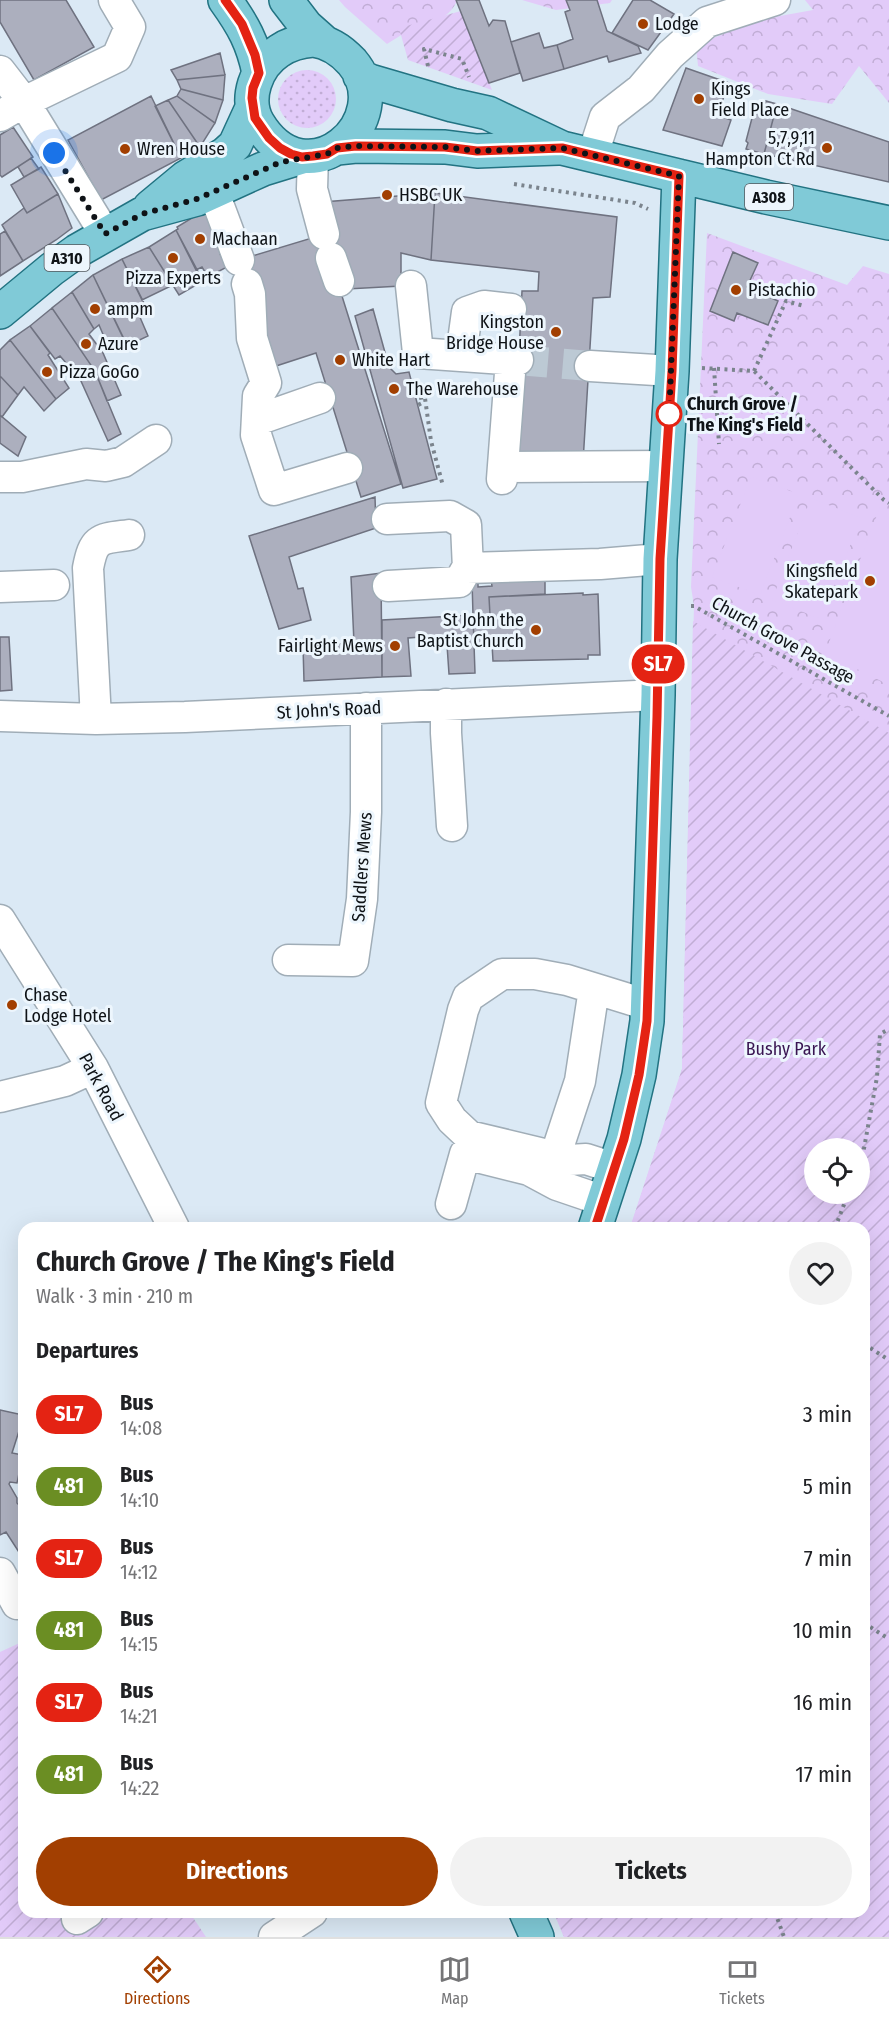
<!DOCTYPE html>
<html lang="en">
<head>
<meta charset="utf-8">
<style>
	body { margin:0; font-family:"Fira Sans Condensed",sans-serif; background:#f2f2f2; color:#202124; height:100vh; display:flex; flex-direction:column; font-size:22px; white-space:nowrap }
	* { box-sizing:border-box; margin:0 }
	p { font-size:20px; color:#757577 }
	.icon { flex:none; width:33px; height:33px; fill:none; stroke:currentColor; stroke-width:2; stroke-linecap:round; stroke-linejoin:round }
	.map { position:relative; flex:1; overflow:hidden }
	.side { position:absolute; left:18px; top:1222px; width:852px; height:696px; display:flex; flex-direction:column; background:#fff; border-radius:18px; box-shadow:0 6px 24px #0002 }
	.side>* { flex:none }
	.badge { padding:0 12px; border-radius:20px; font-size:21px; line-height:39px }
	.tools { position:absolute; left:804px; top:1138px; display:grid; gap:12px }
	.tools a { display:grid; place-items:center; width:66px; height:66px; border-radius:50%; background:#fff; box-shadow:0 6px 24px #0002; font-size:30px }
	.you { position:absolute; width:30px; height:30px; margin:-15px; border:4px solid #fff; border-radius:50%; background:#1a73e8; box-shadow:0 0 0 9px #1a73e833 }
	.map>.badge { position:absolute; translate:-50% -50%; box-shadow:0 0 0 3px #fff }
	h2 { padding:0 18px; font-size:22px; line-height:54px }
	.round { display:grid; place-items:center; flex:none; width:63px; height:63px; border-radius:32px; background:#f2f2f2 }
	.overview { display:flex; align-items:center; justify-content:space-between; height:102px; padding:0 18px }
	h1 { font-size:28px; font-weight:700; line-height:45px }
	.primary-button { display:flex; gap:12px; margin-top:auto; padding:12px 18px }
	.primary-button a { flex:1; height:69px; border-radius:36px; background:#a23f01; color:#fff; font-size:24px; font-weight:700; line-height:69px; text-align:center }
	.primary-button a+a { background:#f2f2f2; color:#202124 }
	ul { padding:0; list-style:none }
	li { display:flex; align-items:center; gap:18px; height:72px; padding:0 18px }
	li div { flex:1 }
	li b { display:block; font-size:22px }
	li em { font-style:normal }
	li .badge { min-width:66px; font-weight:700; text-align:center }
	.tab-bar { display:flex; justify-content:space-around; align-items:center; height:84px; border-top:2px solid #e0e0e0; background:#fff; font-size:16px; color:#757577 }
	.tab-bar a { display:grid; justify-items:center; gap:3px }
	.tab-bar .on { color:#a23f01 }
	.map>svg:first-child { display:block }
	.grass { fill:url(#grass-dots) }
	.forest { fill:url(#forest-crowns); fill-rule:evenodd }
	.garden { fill:url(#garden-furrows); fill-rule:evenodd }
	.pitch { fill:#e2cbf9 }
	.building { fill:#acafbe; stroke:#6f7280; stroke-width:1.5 }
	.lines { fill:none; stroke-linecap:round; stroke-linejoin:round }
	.minor-tunnel { stroke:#bcc9d4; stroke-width:30; stroke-dasharray:30 15; stroke-linecap:butt }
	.minor-casing { stroke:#a0adb7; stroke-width:33 }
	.major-casing { stroke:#227382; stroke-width:36 }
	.path { stroke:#7b848d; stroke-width:4; stroke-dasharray:3 4.5; stroke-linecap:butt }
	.minor { stroke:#fff; stroke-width:30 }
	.major { stroke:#80cad7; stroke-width:33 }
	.line-casing { stroke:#fff; stroke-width:14 }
	.line { stroke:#e42313; stroke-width:9 }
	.walk { stroke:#0f1317; stroke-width:6; stroke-dasharray:0 10.8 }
	.poi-dot { fill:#a23f01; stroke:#edf6fd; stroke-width:2 }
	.stop-dot { fill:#fff; stroke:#e42313; stroke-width:3 }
	.labels { text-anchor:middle; stroke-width:6; stroke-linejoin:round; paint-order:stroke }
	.shield { fill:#edf6fd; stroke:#52575c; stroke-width:1.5 }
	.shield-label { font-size:16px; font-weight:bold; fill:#0f1317 }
	.poi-label { font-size:18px; fill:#0f1317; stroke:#edf6fd; text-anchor:start }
	.stop-label { font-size:18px; font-weight:bold; fill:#0f1317; stroke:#edf6fd; text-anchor:start }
	.street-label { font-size:18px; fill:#0f1317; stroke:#edf6fd }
	.park-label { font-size:18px; fill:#391552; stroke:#edf6fd }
</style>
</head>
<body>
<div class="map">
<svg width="889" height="1937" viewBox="0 0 889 1937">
	<defs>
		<pattern id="grass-dots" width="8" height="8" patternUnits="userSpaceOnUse" patternTransform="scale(1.5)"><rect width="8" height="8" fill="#e2cbf9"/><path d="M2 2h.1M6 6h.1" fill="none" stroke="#c1add5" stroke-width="1.8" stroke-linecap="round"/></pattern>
		<pattern id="forest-crowns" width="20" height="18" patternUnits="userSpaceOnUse" patternTransform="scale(1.5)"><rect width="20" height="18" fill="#e2cbf9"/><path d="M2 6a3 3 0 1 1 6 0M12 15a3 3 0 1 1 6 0" fill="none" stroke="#c1add5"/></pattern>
		<pattern id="garden-furrows" width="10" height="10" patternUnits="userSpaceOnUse" patternTransform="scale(1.5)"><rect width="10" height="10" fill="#e2cbf9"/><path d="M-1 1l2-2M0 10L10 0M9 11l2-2" fill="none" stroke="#c1add5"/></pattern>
	</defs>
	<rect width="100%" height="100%" fill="#dbe9f5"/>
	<path class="grass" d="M278 99a29 29 0 1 1 58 0a29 29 0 1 1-58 0Z"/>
	<path class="forest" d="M339 0H457C449 22 426 23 407 32 400 35 394 40 387 44L345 7Z
		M522 0H612L610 3 556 10Z
		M805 0H889V103L859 66 832 104 768 94 698 66 696 45 758 20 813 10Z
		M707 233 847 285 863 266 889 274V1937H564L554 1913 864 1912V1228H630L682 1069 694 606 691 587ZM814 1149H860V1194H814Z"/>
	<path class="garden" d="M461 11 492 90 408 60 399 28Z
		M693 621 889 733V1937H564L554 1913 864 1912V1228H630L682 1069ZM814 1149H860V1194H814Z
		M24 1641V1912L190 1913 206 1937H0V1652Z"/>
	<path class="pitch" d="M751 477 799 494 760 595 712 577Z
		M811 498 861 518 821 619 772 600Z
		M880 507 889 510V685L825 653Z"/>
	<path class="building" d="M0 0H66L94 47 34 80 0 22Z
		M456 0H479L489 26 493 20 505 21 520 73 489 83Z
		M566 0H597L607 31 638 46 641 53 609 62 607 56 564 69 557 45 573 39 565 12 570 10Z
		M633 0H650L674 14 648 50 612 33Z
		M539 33 544 48 557 45 564 69 523 81 511 42Z
		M220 53 225 75 177 80 171 70Z
		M686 68 729 83 717 115 731 120 722 146 663 130Z
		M225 75 223 100 181 89 177 80Z
		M181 89 223 100 215 123 177 96Z
		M151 96 181 158 101 200 68 140Z
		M177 96 215 123 200 147 168 100Z
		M168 100 200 147 181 158 155 106Z
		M766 101 777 104 764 154 746 149 748 143 746 141 752 118H755L758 108 763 109Z
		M777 104 889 142V182L764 154Z
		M13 127 33 157 2 177 0 175V135Z
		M31 158 39 169 24 177 18 167Z
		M41 167 58 194 27 213 11 185Z
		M435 193 617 217 610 297 593 298 583 462 514 458 522 291H538L539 272 431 260Z
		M435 193 431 260 401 253V286L347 289 323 202Z
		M58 194 72 228 56 240 23 261 2 225 24 208 27 213Z
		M205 210 226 252 220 254 227 267 208 277 202 267 196 270 176 230 178 229 177 227Z
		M176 230 203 281 179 295 149 247Z
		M5 231 23 261 0 276V234Z
		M315 237 331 258 323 261 333 295 341 293 401 484 361 497 316 353 273 367 239 260Z
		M149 247 173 285 142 300 122 259Z
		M733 252 758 263 747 287 778 301 768 325 737 313 734 321 710 311Z
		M122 259 148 311 139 315 148 336 127 346 93 275Z
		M93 275 124 339 108 346 99 325 94 329 72 292Z
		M72 292 94 329 89 334 103 353 121 395 107 401 95 371 52 308Z
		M52 308 95 371 121 434 108 441 80 379 60 356 55 359 30 326Z
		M373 309 389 367 396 374 409 372 437 479 403 488 355 316Z
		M30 326 50 353 48 355 69 388 56 399 10 340Z
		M10 340 56 399 44 411 24 387 18 395 0 376V350Z
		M0 376 18 395 2 417 0 415Z
		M0 415 26 437 18 456 0 443Z
		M375 497 376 528 289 557 298 589 303 588 311 620 279 629 249 536Z
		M381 573 382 677 304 681 303 646 354 643 351 577Z
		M545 577V594L489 597 490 615H473L472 580 478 579V587L492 586 491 580Z
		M583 593V595L598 594 600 655H588V659L493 661 492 644H474L473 615H490L489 597Z
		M473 615 475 673 449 674 447 645 422 647 421 637 408 638 411 676 382 677V620Z
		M0 637H9L12 690 0 691Z
		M0 1410 23 1415 21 1431H19L12 1453 23 1455 17 1483 10 1482 9 1484 17 1498V1503L19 1505 24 1502V1560L6 1532 0 1535Z"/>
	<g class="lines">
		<path class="minor-tunnel" d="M518 360 590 366"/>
		<g class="minor-casing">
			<path id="minor" d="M0 71 24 102 105 234
				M0 116 24 102 117 57 130 27 114 0
				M593 154 605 117 641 89 670 55 707 22 775 0
				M313 156 312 189 324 234
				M202 171 220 209 239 260
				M331 258 339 281
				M247 284 250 294 252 338 266 383 258 396 256 435 274 490 347 468
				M411 286 418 353 518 360
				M461 356 467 312 484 306 511 309
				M590 366 672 371
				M257 420 320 398
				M503 467 666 466
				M0 477H22L86 464 106 466 123 462 156 440
				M502 479 511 360
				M387 519 450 516 466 525 468 569
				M388 586 459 582 467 568 600 564 660 559
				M0 587 54 585
				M446 704V733L452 826
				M0 716 96 719 185 717 658 695
				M96 719 88 568C94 537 100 539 129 535
				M0 920 93 1068 174 1228
				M288 960 353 961 362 899 366 812V708
				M0 1097 65 1081 93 1068
				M555 1157 580 1081 594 989
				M614 1168 586 1159 569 1160 469 1136 452 1120 441 1103 463 1010 468 997 502 974H535L567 980 648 1005
				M451 1204 465 1154 529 1170 557 1185 604 1201
				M0 1573 17 1604
				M77 1919 88 1912
				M274 1937 312 1912"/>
		</g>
		<g class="major-casing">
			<path id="major" d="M225 0C243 25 253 43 259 73
				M286 0 306 26 324 42
				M313 40C329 42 341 50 352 62 400 119 307 204 258 123 244 99 256 66 279 51 289 44 301 41 313 40Z
				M360 76 370 81 452 105 488 113 562 148 766 197 889 223
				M337 148 356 146 445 147 477 151 558 148
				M150 207 185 178 225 154 235 145 252 108
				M0 312 52 269 77 251 142 214 197 199 263 169 302 157
				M595 1228 624 1139 639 1075 647 1021 658 695 660 559 672 371 679 176
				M526 1912 537 1937"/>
		</g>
		<path class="path" d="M428 66 424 49 462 59 469 77
			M514 184 635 203 648 209
			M702 368 754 371 884 500 889 503
			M714 368 719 444
			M754 371 786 301 804 306
			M418 382 422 403 418 405
			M423 384 431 441 443 486
			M691 606H694L889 716
			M860 1164 863 1154 877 1077 880 1034 889 1029
			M835 1228 848 1194
			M864 1344 889 1360
			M864 1623 889 1639
			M775 1912 784 1937"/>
		<use href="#minor" class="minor"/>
		<use href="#major" class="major"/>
	</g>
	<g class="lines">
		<g class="line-casing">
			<path id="line" d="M225 0 242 24 255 55 259 73 253 88 252 98 255 118 269 138 280 148 291 154 302 157 313 156 327 154 337 148 356 146 445 147 477 151 562 148 679 176 672 371 660 559 657 717 647 1021 639 1075 624 1139 595 1228"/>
		</g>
		<use href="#line" class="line"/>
		<path class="walk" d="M54 153 105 234 142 214 197 199 281 162 327 154 337 148 356 146 445 147 477 151 562 148 679 176 669 419V414"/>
	</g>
	<g class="poi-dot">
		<circle cx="643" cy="24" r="6"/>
		<circle cx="699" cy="99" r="6"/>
		<circle cx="827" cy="148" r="6"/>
		<circle cx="125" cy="149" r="6"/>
		<circle cx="387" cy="195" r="6"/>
		<circle cx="200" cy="239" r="6"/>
		<circle cx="173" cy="258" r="6"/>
		<circle cx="736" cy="290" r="6"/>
		<circle cx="95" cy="309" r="6"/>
		<circle cx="556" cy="332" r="6"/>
		<circle cx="86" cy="344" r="6"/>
		<circle cx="340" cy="360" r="6"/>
		<circle cx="47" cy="372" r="6"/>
		<circle cx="394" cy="389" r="6"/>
		<circle cx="870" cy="581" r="6"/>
		<circle cx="536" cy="630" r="6"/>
		<circle cx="395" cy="646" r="6"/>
		<circle cx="12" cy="1005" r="6"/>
	</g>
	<circle class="stop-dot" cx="669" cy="414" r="12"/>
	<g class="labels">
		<g class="shield">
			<rect x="745" y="184" width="48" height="26" rx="4.5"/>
			<rect x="44.5" y="245" width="45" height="26" rx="4.5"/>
		</g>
		<g class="shield-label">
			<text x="769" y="203">A308</text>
			<text x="67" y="264">A310</text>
		</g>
		<g class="poi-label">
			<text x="655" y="30">Lodge</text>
			<text x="711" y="95">Kings<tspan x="711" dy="21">Field Place</tspan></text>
			<text x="815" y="144" text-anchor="end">5,7,9,11<tspan x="815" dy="21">Hampton Ct Rd</tspan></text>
			<text x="137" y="155">Wren House</text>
			<text x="399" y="201">HSBC UK</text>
			<text x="212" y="245">Machaan</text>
			<text x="173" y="284" text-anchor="middle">Pizza Experts</text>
			<text x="748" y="296">Pistachio</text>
			<text x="107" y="315">ampm</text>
			<text x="544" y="328" text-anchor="end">Kingston<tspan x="544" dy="21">Bridge House</tspan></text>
			<text x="98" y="350">Azure</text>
			<text x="352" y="366">White Hart</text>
			<text x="59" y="378">Pizza GoGo</text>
			<text x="406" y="395">The Warehouse</text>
			<text x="858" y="577" text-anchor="end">Kingsfield<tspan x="858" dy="21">Skatepark</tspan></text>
			<text x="524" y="626" text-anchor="end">St John the<tspan x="524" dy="21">Baptist Church</tspan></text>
			<text x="383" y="652" text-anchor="end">Fairlight Mews</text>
			<text x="24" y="1001">Chase<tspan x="24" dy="21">Lodge Hotel</tspan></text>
		</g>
		<g class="stop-label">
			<text x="687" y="410">Church Grove /<tspan x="687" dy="21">The King's Field</tspan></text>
		</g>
		<g class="street-label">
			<text transform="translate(783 640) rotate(29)" y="6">Church Grove Passage</text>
			<text transform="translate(329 710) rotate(-3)" y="6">St John's Road</text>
			<text transform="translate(362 867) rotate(-86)" y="6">Saddlers Mews</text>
			<text transform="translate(101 1087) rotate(62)" y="6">Park Road</text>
		</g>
		<g class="park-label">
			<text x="786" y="1055">Bushy Park</text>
		</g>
	</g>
</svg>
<div class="tools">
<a><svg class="icon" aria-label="locate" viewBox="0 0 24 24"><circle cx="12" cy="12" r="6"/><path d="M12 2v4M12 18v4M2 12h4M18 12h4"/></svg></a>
</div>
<div class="you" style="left:54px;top:153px"></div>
<b class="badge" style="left:658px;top:664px;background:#e42313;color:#fff">SL7</b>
<section class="side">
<div class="overview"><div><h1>Church Grove / The King's Field</h1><p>Walk · 3 min · 210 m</p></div><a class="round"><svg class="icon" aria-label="heart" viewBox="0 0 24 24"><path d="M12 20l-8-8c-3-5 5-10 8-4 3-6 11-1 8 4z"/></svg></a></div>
<h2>Departures</h2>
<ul>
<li><span class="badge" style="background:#e42313;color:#fff">SL7</span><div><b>Bus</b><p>14:08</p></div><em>3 min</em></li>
<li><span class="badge" style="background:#6b8e23;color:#fff">481</span><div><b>Bus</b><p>14:10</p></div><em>5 min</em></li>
<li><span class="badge" style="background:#e42313;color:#fff">SL7</span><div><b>Bus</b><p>14:12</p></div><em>7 min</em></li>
<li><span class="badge" style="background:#6b8e23;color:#fff">481</span><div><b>Bus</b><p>14:15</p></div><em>10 min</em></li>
<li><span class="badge" style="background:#e42313;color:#fff">SL7</span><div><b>Bus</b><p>14:21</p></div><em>16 min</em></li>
<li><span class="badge" style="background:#6b8e23;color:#fff">481</span><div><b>Bus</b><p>14:22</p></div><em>17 min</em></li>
</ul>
<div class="primary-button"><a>Directions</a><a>Tickets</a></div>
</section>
</div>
<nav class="tab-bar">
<a class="on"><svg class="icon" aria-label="directions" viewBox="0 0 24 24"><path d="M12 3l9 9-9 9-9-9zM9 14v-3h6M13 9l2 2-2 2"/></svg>Directions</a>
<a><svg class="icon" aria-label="map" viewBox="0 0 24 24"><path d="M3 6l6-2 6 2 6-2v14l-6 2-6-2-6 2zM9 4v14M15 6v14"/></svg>Map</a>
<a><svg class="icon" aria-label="tickets" viewBox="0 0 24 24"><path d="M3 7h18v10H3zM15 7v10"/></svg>Tickets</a>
</nav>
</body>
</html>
